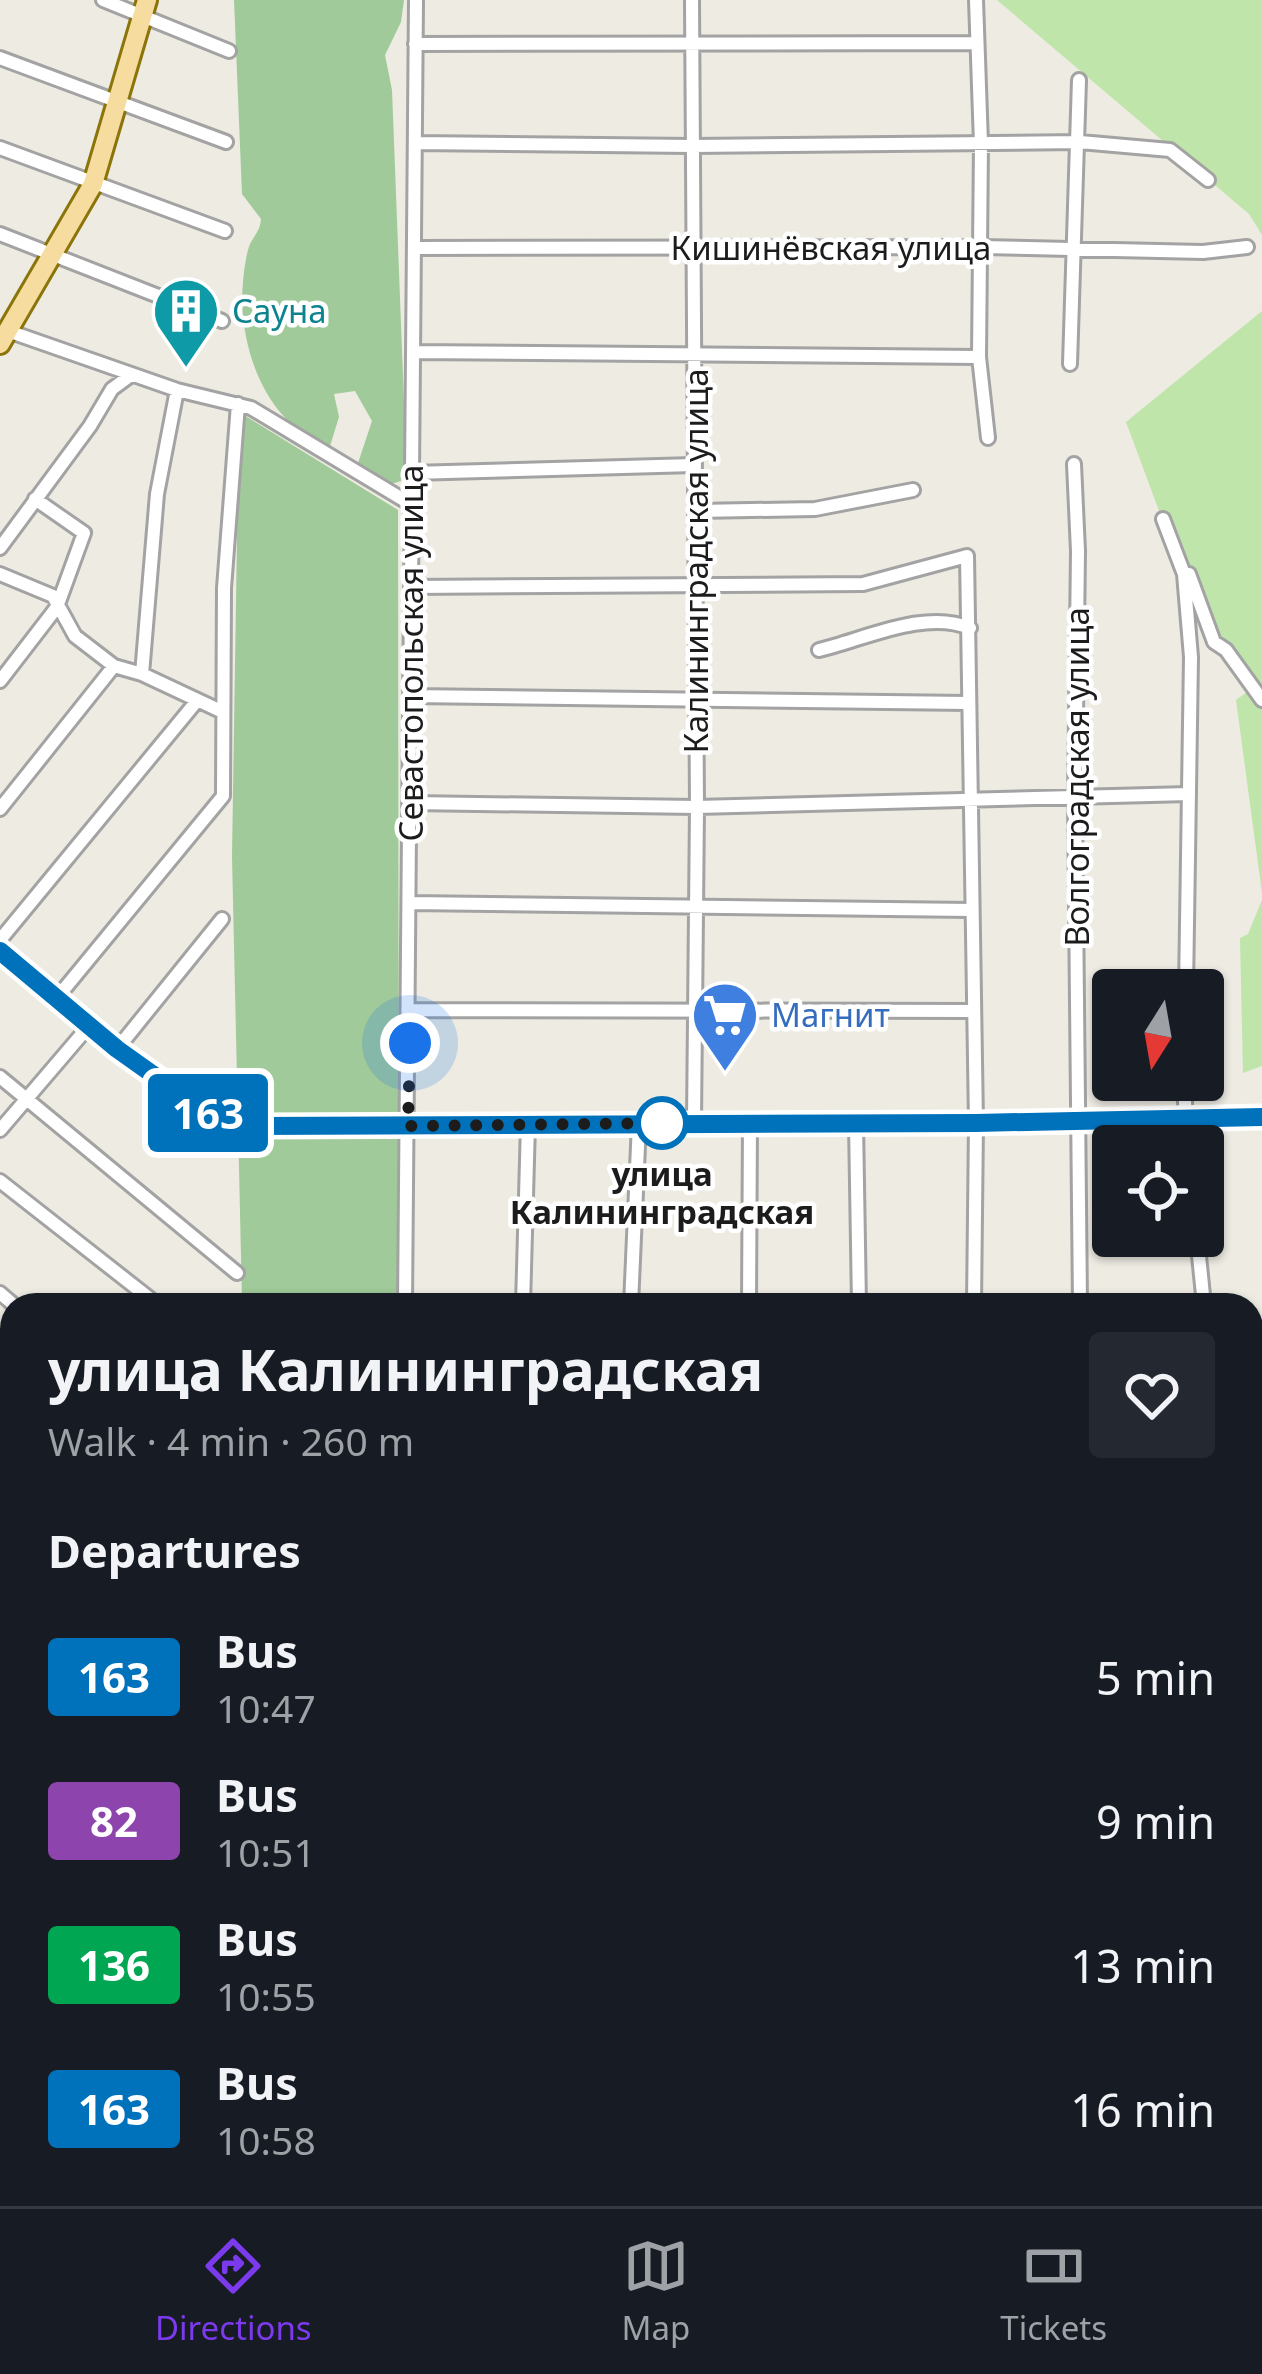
<!DOCTYPE html>
<html lang="en">
<head>
<meta charset="utf-8">
<style>
	body { margin:0; font-family:"Noto Sans",sans-serif; background:#242831; color:#f1f3f6; height:100vh; display:flex; flex-direction:column; font-size:45px; white-space:nowrap }
	* { box-sizing:border-box; margin:0 }
	p { font-size:39px; color:#9ea1a6 }
	.icon { flex:none; width:66px; height:66px; fill:none; stroke:currentColor; stroke-width:2; stroke-linecap:round; stroke-linejoin:round }
	.map { position:relative; flex:1; overflow:hidden }
	.sheet { position:absolute; left:0px; top:1293px; width:1263px; height:915px; display:flex; flex-direction:column; background:#171b24; border-radius:36px 36px 0 0; box-shadow:0 3px 9px #0004 }
	.sheet>* { flex:none }
	.badge { padding:0 24px; border-radius:9px; font-size:42px; line-height:78px }
	.needle { width:78px; rotate:191deg }
	.buttons { position:absolute; left:1092px; top:969px; display:grid; gap:24px }
	.buttons a { display:grid; place-items:center; width:132px; height:132px; border-radius:12px; background:#171b24; box-shadow:0 3px 9px #0004; font-size:60px }
	.you { position:absolute; width:60px; height:60px; margin:-30px; border:9px solid #fff; border-radius:50%; background:#1a73e8; box-shadow:0 0 0 18px #1a73e833 }
	.map>.badge { position:absolute; translate:-50% -50%; box-shadow:0 0 0 6px #fff }
	h2 { padding:0 48px; font-size:45px; line-height:108px }
	.round { display:grid; place-items:center; flex:none; width:126px; height:126px; border-radius:12px; background:#242831 }
	.head { display:flex; align-items:center; justify-content:space-between; height:204px; padding:0 48px }
	h1 { font-size:57px; font-weight:700; line-height:90px }
	ul { padding:0; list-style:none }
	li { display:flex; align-items:center; gap:36px; height:144px; padding:0 48px }
	li div { flex:1 }
	li b { display:block; font-size:45px }
	li em { font-style:normal }
	li .badge { min-width:132px; font-weight:700; text-align:center }
	.tab-bar { display:flex; justify-content:space-around; align-items:center; height:168px; border-top:3px solid #363941; background:#171b24; font-size:33px; color:#9ea1a6 }
	.tab-bar a { display:grid; justify-items:center; gap:6px }
	.tab-bar .on { color:#7c3aed }
	.map>svg:first-child { display:block }
	.grass { fill:#bfe5ab }
	.forest { fill:#a0ca99 }
	.lines { fill:none; stroke-linecap:round; stroke-linejoin:round }
	.street-casing { stroke:#a3a3a3; stroke-width:18 }
	.secondary-casing { stroke:#536b0b; stroke-width:22 }
	.primary-casing { stroke:#8b7409; stroke-width:24 }
	.street { stroke:#fff; stroke-width:12 }
	.secondary { stroke:#e9f5b8; stroke-width:16 }
	.primary { stroke:#f6dd9f; stroke-width:18 }
	.line-casing { stroke:#fff; stroke-width:27 }
	.line { stroke:#0072bc; stroke-width:18 }
	.walk { stroke:#1c1c1c; stroke-width:12; stroke-dasharray:0 21.6 }
	.stop-dot { fill:#fff; stroke:#0072bc; stroke-width:6 }
	.labels { text-anchor:middle; stroke-width:9; stroke-linejoin:round; paint-order:stroke }
	.street-label { font-size:33px; fill:#1c1c1c; stroke:#fff }
	.culture-label { font-size:33px; fill:#0d838f; stroke:#fff; text-anchor:start }
	.shop-label { font-size:33px; fill:#366cbe; stroke:#fff; text-anchor:start }
	.stop-label { font-size:33px; font-weight:bold; fill:#1c1c1c; stroke:#fff }
</style>
</head>
<body>
<div class="map">
<svg width="1262" height="2206" viewBox="0 0 1262 2206">
	<rect width="100%" height="100%" fill="#edebe2"/>
	<path class="grass" d="M997 0H1262V235L1249 214Z
		M1262 311V893L1236 700 1251 689 1203 629 1126 422Z
		M1262 900V1066L1243 1073 1240 938 1248 934Z"/>
	<path class="forest" d="M234 0H404L401 22 385 55 392 90 406 454 401 481 391 484 356 469 372 421 355 391 334 394 339 417 330 446C265 427 237 343 243 282 244 271 246 254 250 244 255 234 260 231 261 219L242 194Z
		M239 412 398 510 399 1305H263L242 1301 232 856Z
		M12 1665V1848L0 1813V1682Z
		M1262 2007V2206H912L922 2196H1251V2021Z
		M12 2167V2196H877L861 2206H5Z"/>
	<g class="lines">
		<g class="street-casing">
			<path id="street" d="M103 0 229 51
				M692 0 697 807 694 1122
				M976 0 981 144 979 357 988 438
				M415 44 977 43
				M0 58 226 142
				M415 143 692 146 1080 142 1170 150 1208 180
				M0 148 225 231
				M0 234 222 321
				M414 248 982 247 1203 252 1247 247
				M8 331 177 390 251 408 412 505
				M413 352 979 357
				M1070 364 1079 80
				M1074 464 1078 551 1075 799 1080 1305
				M412 473 694 465
				M697 511 815 509 913 490
				M1163 519 1184 574 1191 657 1186 990
				M0 548 90 426 112 389 131 375
				M0 574 53 596 75 636 114 666 142 674 223 712
				M1189 574 1214 642 1226 650 1262 700
				M412 587 863 584 967 556 976 1123 974 1305
				M819 650C865 639 925 609 970 628
				M142 674 157 494 177 390
				M0 681 57 607 84 533 35 499
				M411 696 969 703
				M411 803 697 807 1189 794
				M0 809 114 666
				M410 903 972 910
				M0 940 196 702
				M56 999 223 796 224 588 238 404
				M410 1010 974 1011
				M117 1049 222 919
				M0 1077 237 1273
				M1184 1080 1187 1146
				M856 1123 859 1305
				M0 1130 88 1027
				M0 1181 158 1305
				M1197 1236 1204 1305
				M0 1293 14 1305
				M405 1305 416 0
				M523 1305 528 1124
				M631 1305 639 1123
				M749 1305 750 1122
				M0 1402 12 1412
				M1251 1415 1262 1430
				M0 1508 12 1518
				M1256 1583 1262 1602
				M0 1620 12 1630
				M1251 1855 1259 1876
				M0 1860 7 1939 0 1963"/>
		</g>
		<g class="secondary-casing">
			<path id="secondary" d="M0 951 117 1049 200 1108 237 1126 976 1123 1262 1117"/>
		</g>
		<g class="primary-casing">
			<path id="primary" d="M0 344 93 184 147 0"/>
		</g>
		<use href="#street" class="street"/>
		<use href="#secondary" class="secondary"/>
		<use href="#primary" class="primary"/>
	</g>
	<g class="lines">
		<g class="line-casing">
			<path id="line" d="M0 951 117 1049 200 1108 237 1126 976 1123 1262 1117"/>
		</g>
		<use href="#line" class="line"/>
		<path class="walk" d="M410 1043 408 1126 674 1123H662"/>
	</g>
	<defs>
		<g id="building-pin" transform="scale(3.45)"><path d="M0 17L-7.5 6A9.5 9.5 0 1 1 7.5 6Z" fill="#0f9aa8" stroke="#fff"/><path d="M-4-6H4V6H1V3H-1V6H-4ZM-2.5-4.3h1.7v1.8h-1.7ZM.8-4.3h1.7v1.8H.8ZM-2.5-1h1.7V.8h-1.7ZM.8-1h1.7V.8H.8Z" fill="#fff"/></g>
		<g id="supermarket-pin" transform="scale(3.45)"><path d="M0 17L-7.5 6A9.5 9.5 0 1 1 7.5 6Z" fill="#3f7fe0" stroke="#fff"/><path d="M-6-5.5h2.5l.6 2H6L4.5 2H-2.5L-4.4-4H-6ZM-1.5 3.2a1.3 1.3 0 1 0 .1 0ZM3 3.2a1.3 1.3 0 1 0 .1 0Z" fill="#fff"/></g>
	</defs>
	<g fill-rule="evenodd">
		<use href="#building-pin" x="186" y="311"/>
		<use href="#supermarket-pin" x="725" y="1015"/>
	</g>
	<circle class="stop-dot" cx="662" cy="1123" r="24"/>
	<g class="labels">
		<g class="street-label">
			<text x="831" y="260">Кишинёвская улица</text>
			<text transform="translate(696 561) rotate(-90)" y="12">Калининградская улица</text>
			<text transform="translate(411 653) rotate(-90)" y="12">Севастопольская улица</text>
			<text transform="translate(1077 777) rotate(-90)" y="12">Волгоградская улица</text>
		</g>
		<g class="culture-label">
			<text x="232" y="323">Сауна</text>
		</g>
		<g class="shop-label">
			<text x="771" y="1027">Магнит</text>
		</g>
		<g class="stop-label">
			<text x="662" y="1186">улица<tspan x="662" dy="38">Калининградская</tspan></text>
		</g>
	</g>
</svg>
<div class="buttons">
<a><svg class="needle" viewBox="-14 -14 28 28"><path d="M0-13l5 13h-10z" fill="#e53935"/><path d="M0 13l5-13h-10z" fill="#9ea1a6"/></svg></a>
<a><svg class="icon" aria-label="locate" viewBox="0 0 24 24"><circle cx="12" cy="12" r="6"/><path d="M12 2v4M12 18v4M2 12h4M18 12h4"/></svg></a>
</div>
<div class="you" style="left:410px;top:1043px"></div>
<b class="badge" style="left:208px;top:1113px;background:#0072bc;color:#fff">163</b>
<section class="sheet">
<div class="head"><div><h1>улица Калининградская</h1><p>Walk · 4 min · 260 m</p></div><a class="round"><svg class="icon" aria-label="heart" viewBox="0 0 24 24"><path d="M12 20l-8-8c-3-5 5-10 8-4 3-6 11-1 8 4z"/></svg></a></div>
<h2>Departures</h2>
<ul>
<li><span class="badge" style="background:#0072bc;color:#fff">163</span><div><b>Bus</b><p>10:47</p></div><em>5 min</em></li>
<li><span class="badge" style="background:#8e44ad;color:#fff">82</span><div><b>Bus</b><p>10:51</p></div><em>9 min</em></li>
<li><span class="badge" style="background:#00a651;color:#fff">136</span><div><b>Bus</b><p>10:55</p></div><em>13 min</em></li>
<li><span class="badge" style="background:#0072bc;color:#fff">163</span><div><b>Bus</b><p>10:58</p></div><em>16 min</em></li>
</ul>
</section>
</div>
<nav class="tab-bar">
<a class="on"><svg class="icon" aria-label="directions" viewBox="0 0 24 24"><path d="M12 3l9 9-9 9-9-9zM9 14v-3h6M13 9l2 2-2 2"/></svg>Directions</a>
<a><svg class="icon" aria-label="map" viewBox="0 0 24 24"><path d="M3 6l6-2 6 2 6-2v14l-6 2-6-2-6 2zM9 4v14M15 6v14"/></svg>Map</a>
<a><svg class="icon" aria-label="tickets" viewBox="0 0 24 24"><path d="M3 7h18v10H3zM15 7v10"/></svg>Tickets</a>
</nav>
</body>
</html>
